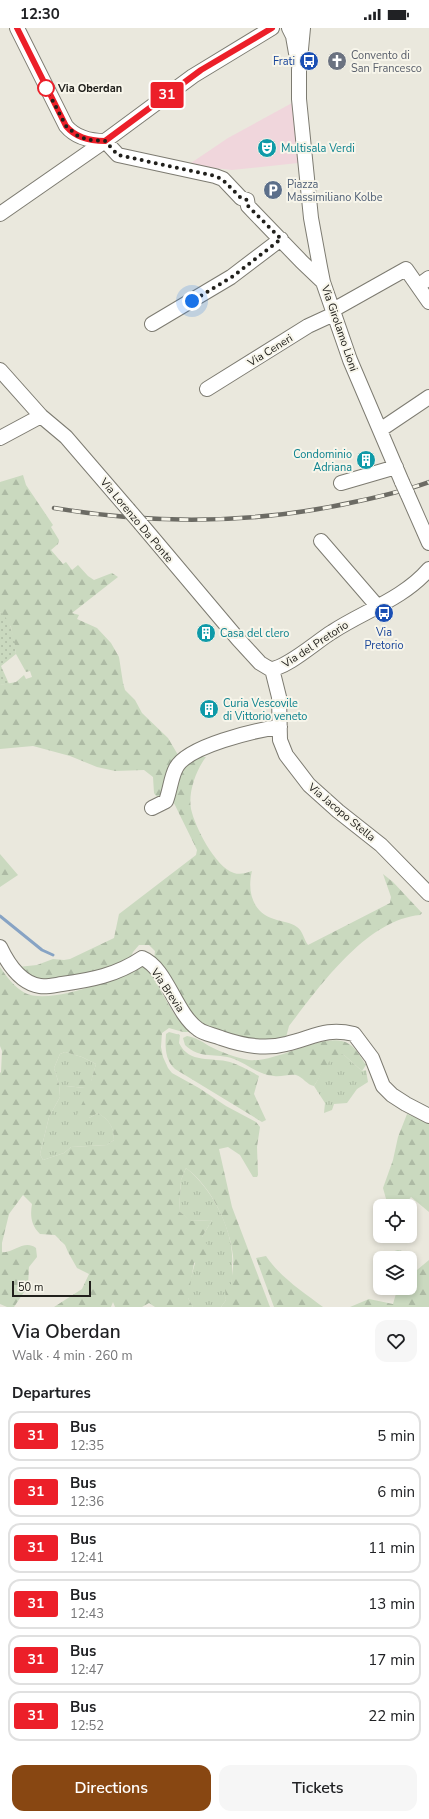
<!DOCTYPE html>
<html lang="en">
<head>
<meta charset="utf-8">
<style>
	body { margin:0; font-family:"Nunito Sans",sans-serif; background:#f6f6f6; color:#202124; height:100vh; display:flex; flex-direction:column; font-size:15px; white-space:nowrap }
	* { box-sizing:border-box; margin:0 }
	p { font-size:13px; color:#757577 }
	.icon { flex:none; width:22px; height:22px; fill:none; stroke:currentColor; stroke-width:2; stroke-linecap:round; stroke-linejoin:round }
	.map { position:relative; height:1279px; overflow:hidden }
	.side { display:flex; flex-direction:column; background:#fff; flex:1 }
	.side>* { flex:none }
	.badge { padding:0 8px; border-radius:3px; font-size:14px; line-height:26px }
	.controls { position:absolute; left:373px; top:1171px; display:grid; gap:8px }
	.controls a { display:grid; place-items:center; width:44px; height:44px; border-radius:8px; background:#fff; box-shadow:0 2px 6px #0003; font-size:20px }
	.scale { position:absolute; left:12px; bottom:10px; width:79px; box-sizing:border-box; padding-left:4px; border:2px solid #21201c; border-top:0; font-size:11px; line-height:14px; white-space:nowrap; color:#21201c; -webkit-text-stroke:3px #f7f5ea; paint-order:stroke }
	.you { position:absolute; width:20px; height:20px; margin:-10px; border:3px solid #fff; border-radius:50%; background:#1a73e8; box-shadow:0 0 0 6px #1a73e833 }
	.map>.badge { position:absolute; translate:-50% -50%; box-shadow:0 0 0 2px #fff }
	h2 { padding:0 12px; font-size:15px; line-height:36px }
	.round { display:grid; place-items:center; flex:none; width:42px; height:42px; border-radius:12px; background:#f6f6f6 }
	.overview { display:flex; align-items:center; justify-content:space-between; height:68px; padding:0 12px }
	h1 { font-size:19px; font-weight:600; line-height:30px }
	.primary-button { display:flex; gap:8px; margin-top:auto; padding:8px 12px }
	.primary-button a { flex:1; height:46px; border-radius:12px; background:#884712; color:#fff; font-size:16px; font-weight:600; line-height:46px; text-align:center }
	.primary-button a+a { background:#f6f6f6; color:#202124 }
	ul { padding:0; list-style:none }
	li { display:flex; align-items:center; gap:12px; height:50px; margin:0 8px 6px; padding:0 4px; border:2px solid #e0e0e0; border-radius:12px }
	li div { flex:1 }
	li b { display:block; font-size:15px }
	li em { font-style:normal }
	li .badge { min-width:44px; font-weight:700; text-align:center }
	.status { display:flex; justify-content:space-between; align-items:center; height:28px; padding:0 20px; background:#fff; direction:ltr }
	.status svg { height:11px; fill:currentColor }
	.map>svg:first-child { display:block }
	.commercial { fill:#f0d6dc }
	.grass { fill:url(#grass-tufts) }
	.forest { fill:url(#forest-firs); fill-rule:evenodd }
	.garden { fill:url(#garden-dots) }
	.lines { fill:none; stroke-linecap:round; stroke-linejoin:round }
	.stream { stroke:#87a3c4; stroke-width:3 }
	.minor-casing { stroke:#7d7b71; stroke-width:16 }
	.minor { stroke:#fff; stroke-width:14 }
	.rail-casing { stroke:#6c6b64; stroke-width:4.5 }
	.rail { stroke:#f7f5ea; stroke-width:3; stroke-dasharray:9; stroke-linecap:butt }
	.minor-bridge-casing { stroke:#7d7b71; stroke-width:16; stroke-linecap:butt }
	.minor-bridge { stroke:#fff; stroke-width:14 }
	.line-casing { stroke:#fff; stroke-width:9 }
	.line { stroke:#ec1f29; stroke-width:6 }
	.walk { stroke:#21201c; stroke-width:4; stroke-dasharray:0 7.2 }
	.stop-dot { fill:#fff; stroke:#ec1f29; stroke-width:2 }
	.labels { text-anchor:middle; stroke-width:4; stroke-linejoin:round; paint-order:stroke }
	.worship-label { font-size:11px; fill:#5b616d; stroke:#f7f5ea; text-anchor:start }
	.transit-label { font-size:11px; fill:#164399; stroke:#f7f5ea; text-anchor:end }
	.stop-label { font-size:11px; font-weight:bold; fill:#21201c; stroke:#f7f5ea; text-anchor:start }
	.culture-label { font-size:11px; fill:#0d838f; stroke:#f7f5ea; text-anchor:start }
	.service-label { font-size:11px; fill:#4e5e75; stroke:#f7f5ea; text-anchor:start }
	.street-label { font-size:11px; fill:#21201c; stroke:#f7f5ea }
</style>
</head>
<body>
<div class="status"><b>12:30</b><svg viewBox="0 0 49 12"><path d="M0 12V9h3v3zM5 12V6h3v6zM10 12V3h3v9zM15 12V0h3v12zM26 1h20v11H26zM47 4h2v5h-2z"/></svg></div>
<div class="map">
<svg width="429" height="1279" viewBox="0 0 429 1279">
	<defs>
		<pattern id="grass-tufts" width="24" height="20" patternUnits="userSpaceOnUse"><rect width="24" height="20" fill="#cad9bf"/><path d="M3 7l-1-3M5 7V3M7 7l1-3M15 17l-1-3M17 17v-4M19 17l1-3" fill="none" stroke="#adbaa4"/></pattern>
		<pattern id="forest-firs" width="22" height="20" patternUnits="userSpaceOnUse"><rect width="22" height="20" fill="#cad9bf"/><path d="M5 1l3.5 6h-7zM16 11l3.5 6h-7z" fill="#adbaa4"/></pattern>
		<pattern id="garden-dots" width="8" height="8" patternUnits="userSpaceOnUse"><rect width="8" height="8" fill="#cad9bf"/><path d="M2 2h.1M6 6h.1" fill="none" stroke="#adbaa4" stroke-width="1.8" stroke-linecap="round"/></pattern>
	</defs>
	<rect width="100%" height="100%" fill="#eae8dd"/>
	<path class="commercial" d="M292 75 298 135 232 142 188 137 228 110Z"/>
	<path class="grass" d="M65 1024 82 1029 96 1036 91 1054 66 1058 85 1060 89 1090 98 1085C109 1092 114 1098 114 1112L107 1117 71 1119 64 1125 43 1132 40 1126 49 1089 60 1069 59 1056 54 1040 60 1026Z
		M343 1026 362 1043 366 1042 368 1054 357 1061 347 1075 334 1076 332 1082 324 1085 325 1075 314 1058C320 1050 324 1034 333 1028 335 1027 340 1026 343 1026Z
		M186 1140C212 1160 235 1204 232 1237 232 1243 233 1250 231 1256 229 1263 225 1264 226 1272L221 1279H193L188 1270V1261L202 1209 212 1192 190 1193 179 1183 181 1152Z"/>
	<path class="forest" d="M23 447 26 457 53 497 51 499 59 512 58 516 51 522 63 536 66 534 72 542 78 537 88 548 94 552 112 545 118 549 72 585 79 587 77 591 97 600 111 615 119 629 123 655 125 662 135 672 142 685 168 710 178 727 162 768H156L154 765 153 749 144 742 115 743 97 739 70 728 33 718 0 721V657L16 654 24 647 26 651 32 649 30 643 26 644 16 626 11 599 0 584V454Z
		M197 728 206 729C196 742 188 764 191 781 195 799 215 839 234 845 240 847 246 845 252 843 247 863 252 884 274 891 282 894 290 894 297 899 303 903 304 912 308 917L390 875 391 869 383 846 393 854 422 885 420 887C366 892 320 958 289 998L285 1013 250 1015 202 997 195 991 154 931 155 923 149 917H139L133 924 129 933 101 946 37 955 18 939 37 937 53 931 64 932 70 931 114 910 119 886 196 827 197 822 171 769 180 743Z
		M0 826 18 847 0 859Z
		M144 936C162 958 168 985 190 1004H183L169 1000 162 1005 161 1019 163 1029 168 1040 172 1045 199 1060 226 1078 256 1094 260 1099 257 1119 258 1147 257 1149H253L240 1127 228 1119 219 1121 232 1179 270 1279H221L226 1272 225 1261 231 1256C232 1247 234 1237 233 1228 230 1198 211 1158 186 1140L181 1152 179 1183 191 1193 212 1192 202 1209 213 1225 194 1235 188 1270 193 1279H155L149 1275 142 1279H115L113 1274 111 1279H54L82 1261 89 1246 77 1240 68 1224 65 1217 55 1207 40 1206C31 1197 30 1188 32 1176L23 1167 9 1186 2 1215V1224C13 1226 24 1211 36 1220L37 1229 29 1239 28 1258 14 1279H7L0 1276V1045L1 1044 2 1023 0 1018V939C7 949 14 959 25 965 51 978 120 949 144 936ZM65 1024 82 1029 96 1036 91 1053 83 1045 66 1058 85 1060V1069L76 1089 89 1090 98 1085C109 1092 114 1099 114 1112L107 1117 71 1119 64 1125 43 1132 40 1126 49 1089 60 1069 59 1056 54 1040 60 1026Z
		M169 1004 180 1007 179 1015C189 1036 212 1029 230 1034 240 1037 250 1043 259 1048L254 1066 266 1092 262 1094 175 1041C165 1032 165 1019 166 1006Z
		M187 1008C197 1010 201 1013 209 1018 221 1024 236 1030 249 1032 278 1035 328 1001 349 1016 357 1021 361 1030 366 1037L362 1043 343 1026C324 1031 324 1045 314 1058 307 1057 303 1049 296 1047 289 1046 281 1049 274 1048 259 1047 247 1036 234 1031 216 1024 200 1032 185 1017L183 1010Z
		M407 1086 429 1095V1184L411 1169 404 1178H388L383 1160 393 1132 398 1109Z
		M398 1222 402 1223 405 1230H388L380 1227Z
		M266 1228C280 1249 303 1264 323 1279H274L256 1230Z
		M429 1232V1279H350L369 1271 393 1276 397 1262 394 1260H410V1245L411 1247Z"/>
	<path class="garden" d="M0 584C13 594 14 611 16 626L1 638 9 656 0 657Z"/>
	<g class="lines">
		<path class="stream" d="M0 888 42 922 53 927"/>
		<g class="minor-casing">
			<path id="minor" d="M17 0 66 98C76 110 90 113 105 113
				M289 0 293 8 296 25
				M303 0 299 42V71L311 190 320 239 323 254 350 332 402 454
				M105 113 118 127 215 148 223 151 241 170 247 172 248 178 302 234 323 254
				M0 186 105 113 193 48 272 0
				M418 258 429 250
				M333 282 406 241 429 274
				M152 296 231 249 281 211
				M0 342 41 388 66 409 128 481
				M207 361 308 298 334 286
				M380 402 429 369
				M0 410 41 388
				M341 455 396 439
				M407 465 429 515
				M141 496 238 611 260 635 270 641C286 641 317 613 332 604 364 583 403 571 429 541
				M321 513 378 579
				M272 641 279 669 280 712 286 727 309 757 338 783 381 817 429 866
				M152 780 166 773C170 763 171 749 176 740 187 718 256 702 280 699
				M0 919C8 936 20 955 40 958 47 959 55 957 62 956 91 952 117 947 142 930 167 940 175 985 198 1001 204 1006 214 1007 221 1010 241 1017 264 1022 286 1016 313 1010 325 999 354 1006L372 1030 383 1058 392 1067 406 1076 429 1088"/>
		</g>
		<use href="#minor" class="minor"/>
		<g class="rail-casing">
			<path id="rail" d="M54 480C156 497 258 496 359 473 382 468 407 462 429 454"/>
		</g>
		<use href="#rail" class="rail"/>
		<g class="minor-bridge-casing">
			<path id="minor-bridge" d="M402 454 407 465
				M128 481 141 496"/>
		</g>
		<use href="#minor-bridge" class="minor-bridge"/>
	</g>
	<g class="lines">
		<g class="line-casing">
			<path id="line" d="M17 0 66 98C76 110 90 113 105 113L201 42 272 0"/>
		</g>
		<use href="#line" class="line"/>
		<path class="walk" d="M46 60 66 98 78 108 89 112 105 113 118 127 215 148 222 151 241 170 247 172 248 178 281 211 232 249 192 273"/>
	</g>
	<defs>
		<g id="bus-disc" transform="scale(1)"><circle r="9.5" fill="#1a4fb4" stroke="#f7f5ea"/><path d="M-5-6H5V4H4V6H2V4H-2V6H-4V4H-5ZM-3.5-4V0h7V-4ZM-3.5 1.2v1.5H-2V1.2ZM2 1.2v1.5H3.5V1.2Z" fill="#fff"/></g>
		<g id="church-disc" transform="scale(1)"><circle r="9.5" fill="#6b7280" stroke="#f7f5ea"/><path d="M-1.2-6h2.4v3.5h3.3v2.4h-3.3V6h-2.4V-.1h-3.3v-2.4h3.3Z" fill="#fff"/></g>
		<g id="theatre-disc" transform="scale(1)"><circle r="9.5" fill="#0f9aa8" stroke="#f7f5ea"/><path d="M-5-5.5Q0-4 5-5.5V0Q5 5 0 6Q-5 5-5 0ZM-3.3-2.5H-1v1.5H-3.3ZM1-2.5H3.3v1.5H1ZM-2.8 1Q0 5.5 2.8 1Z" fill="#fff"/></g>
		<g id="parking-disc" transform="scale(1)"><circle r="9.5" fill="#5c6f8a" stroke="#f7f5ea"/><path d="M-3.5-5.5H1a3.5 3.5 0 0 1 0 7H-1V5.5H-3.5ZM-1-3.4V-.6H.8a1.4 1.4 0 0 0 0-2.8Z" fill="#fff"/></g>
		<g id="building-disc" transform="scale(1)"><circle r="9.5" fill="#0f9aa8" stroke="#f7f5ea"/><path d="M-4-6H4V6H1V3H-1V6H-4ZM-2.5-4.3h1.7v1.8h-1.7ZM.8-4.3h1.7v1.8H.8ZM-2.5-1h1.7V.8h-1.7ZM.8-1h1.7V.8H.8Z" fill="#fff"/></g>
	</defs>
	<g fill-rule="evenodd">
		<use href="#bus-disc" x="309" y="33"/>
		<use href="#church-disc" x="337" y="33"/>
		<use href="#theatre-disc" x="267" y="120"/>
		<use href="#parking-disc" x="273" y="162"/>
		<use href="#building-disc" x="366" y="432"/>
		<use href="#bus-disc" x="384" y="585"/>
		<use href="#building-disc" x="206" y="605"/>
		<use href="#building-disc" x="209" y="681"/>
	</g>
	<circle class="stop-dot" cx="46" cy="60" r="8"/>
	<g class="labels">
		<g class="worship-label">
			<text x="351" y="31">Convento di<tspan x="351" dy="13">San Francesco</tspan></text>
		</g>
		<g class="transit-label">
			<text x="295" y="37">Frati</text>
			<text x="384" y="608" text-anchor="middle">Via<tspan x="384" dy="13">Pretorio</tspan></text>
		</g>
		<g class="stop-label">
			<text x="58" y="64">Via Oberdan</text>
		</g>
		<g class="culture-label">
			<text x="281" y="124">Multisala Verdi</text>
			<text x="352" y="430" text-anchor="end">Condominio<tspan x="352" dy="13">Adriana</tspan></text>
			<text x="220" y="609">Casa del clero</text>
			<text x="223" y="679">Curia Vescovile<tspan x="223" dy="13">di Vittorio veneto</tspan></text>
		</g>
		<g class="service-label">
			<text x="287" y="160">Piazza<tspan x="287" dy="13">Massimiliano Kolbe</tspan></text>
		</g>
		<g class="street-label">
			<text transform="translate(340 300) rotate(71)" y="4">Via Girolamo Lioni</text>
			<text transform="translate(270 322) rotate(-32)" y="4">Via Ceneri</text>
			<text transform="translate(137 492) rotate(50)" y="4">Via Lorenzo Da Ponte</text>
			<text transform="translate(315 616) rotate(-33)" y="4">Via del Pretorio</text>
			<text transform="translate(342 784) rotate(40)" y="4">Via Jacopo Stella</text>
			<text transform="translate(168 962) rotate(56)" y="4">Via Brevia</text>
		</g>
	</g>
</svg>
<div class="controls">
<a><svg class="icon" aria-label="locate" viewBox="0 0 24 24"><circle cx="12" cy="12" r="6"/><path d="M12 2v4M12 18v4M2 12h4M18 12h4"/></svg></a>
<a><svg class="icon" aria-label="layers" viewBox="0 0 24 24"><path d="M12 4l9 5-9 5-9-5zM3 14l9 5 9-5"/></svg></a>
</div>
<div class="scale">50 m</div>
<div class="you" style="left:192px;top:273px"></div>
<b class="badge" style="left:167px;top:67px;background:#ec1f29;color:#fff">31</b>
</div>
<section class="side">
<div class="overview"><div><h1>Via Oberdan</h1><p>Walk · 4 min · 260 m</p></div><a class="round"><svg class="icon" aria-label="heart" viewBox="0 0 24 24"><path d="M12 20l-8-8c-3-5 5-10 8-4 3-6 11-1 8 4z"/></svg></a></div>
<h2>Departures</h2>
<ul>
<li><span class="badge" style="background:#ec1f29;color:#fff">31</span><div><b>Bus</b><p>12:35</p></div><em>5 min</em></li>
<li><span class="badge" style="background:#ec1f29;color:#fff">31</span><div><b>Bus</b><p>12:36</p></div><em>6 min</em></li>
<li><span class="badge" style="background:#ec1f29;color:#fff">31</span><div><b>Bus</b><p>12:41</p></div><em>11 min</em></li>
<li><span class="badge" style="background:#ec1f29;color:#fff">31</span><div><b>Bus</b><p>12:43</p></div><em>13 min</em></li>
<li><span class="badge" style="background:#ec1f29;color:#fff">31</span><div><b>Bus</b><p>12:47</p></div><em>17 min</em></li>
<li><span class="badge" style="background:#ec1f29;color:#fff">31</span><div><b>Bus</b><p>12:52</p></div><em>22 min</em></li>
</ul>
<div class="primary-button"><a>Directions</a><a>Tickets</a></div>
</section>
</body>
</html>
